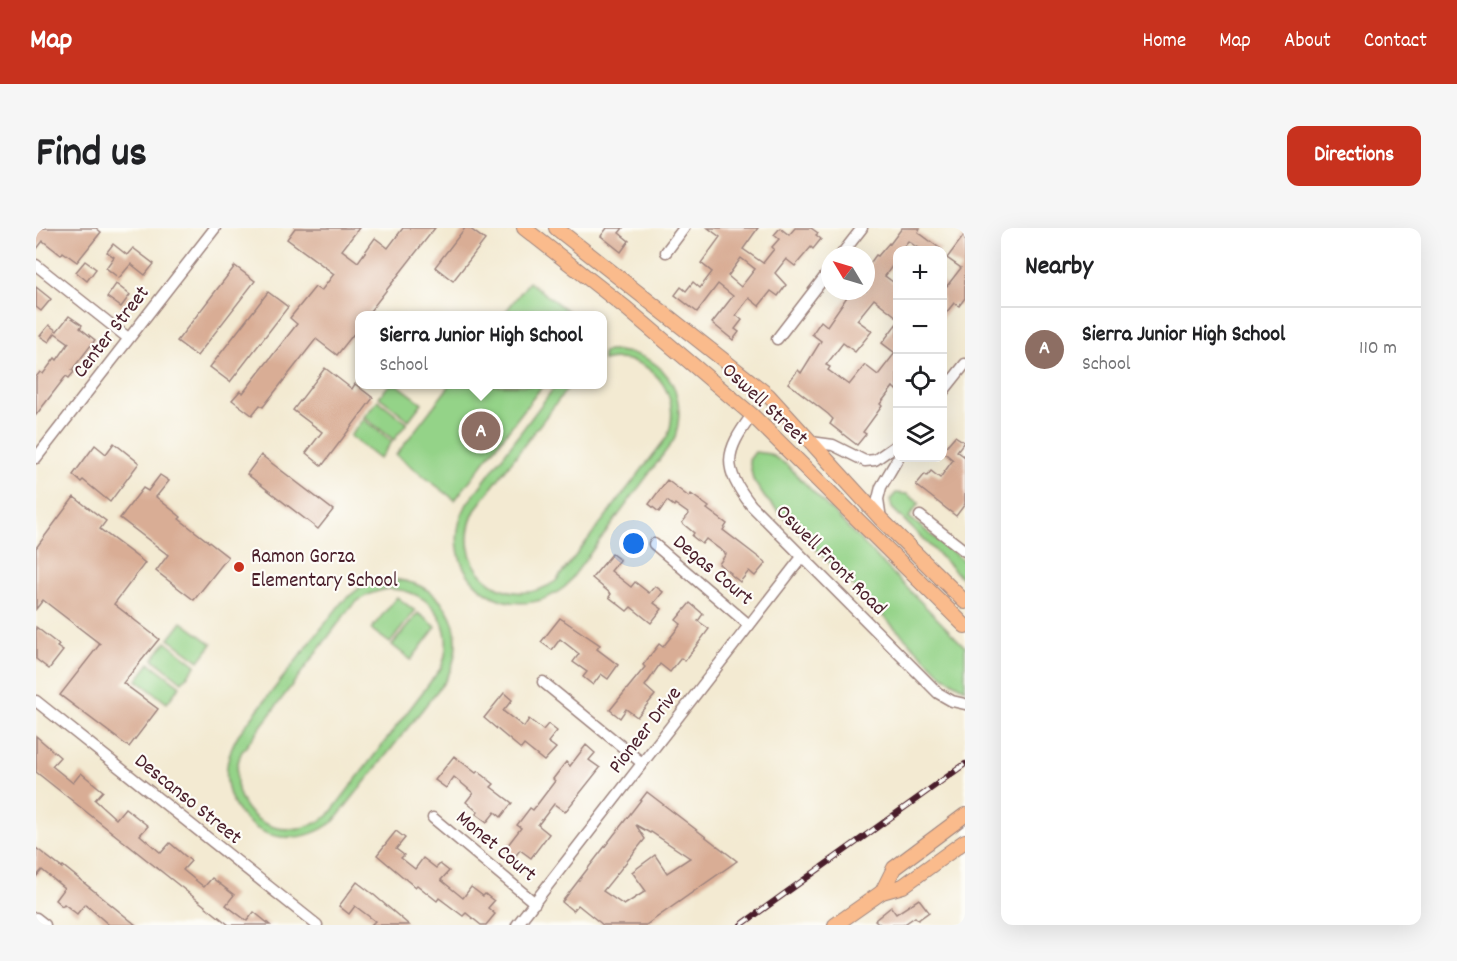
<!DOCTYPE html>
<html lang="en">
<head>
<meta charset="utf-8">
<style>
  :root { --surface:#fff; --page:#f6f6f6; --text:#202124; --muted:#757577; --line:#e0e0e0; --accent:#c8321e }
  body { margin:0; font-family:Dekko,sans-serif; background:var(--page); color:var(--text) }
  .controls { position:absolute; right:18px; top:18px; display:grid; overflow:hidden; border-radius:12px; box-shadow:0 6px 24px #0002 }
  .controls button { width:54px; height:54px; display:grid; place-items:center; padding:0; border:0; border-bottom:2px solid var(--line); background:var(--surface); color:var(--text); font:30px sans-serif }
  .compass { position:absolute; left:785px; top:18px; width:54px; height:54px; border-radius:50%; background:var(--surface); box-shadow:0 6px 24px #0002; rotate:308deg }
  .you { position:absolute; left:598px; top:316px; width:21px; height:21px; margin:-15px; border:4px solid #fff; border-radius:50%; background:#1a73e8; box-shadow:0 0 0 9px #1a73e833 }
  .badge { display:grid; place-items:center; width:39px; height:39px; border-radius:50%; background:var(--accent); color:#fff; font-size:20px; font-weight:700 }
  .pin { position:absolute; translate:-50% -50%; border:3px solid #fff; box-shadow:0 2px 6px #0006 }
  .popup { position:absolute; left:319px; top:83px; width:252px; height:78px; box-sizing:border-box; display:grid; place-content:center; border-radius:12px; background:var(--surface); filter:drop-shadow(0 2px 4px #0005); font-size:20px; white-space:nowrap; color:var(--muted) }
  .popup b { font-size:22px; color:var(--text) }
  .popup::after { content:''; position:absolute; left:50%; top:100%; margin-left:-12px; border:12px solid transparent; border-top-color:var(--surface) }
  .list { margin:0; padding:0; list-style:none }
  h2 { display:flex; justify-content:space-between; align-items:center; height:78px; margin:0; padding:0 24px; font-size:26px }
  h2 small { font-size:20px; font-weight:400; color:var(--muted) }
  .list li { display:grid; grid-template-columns:39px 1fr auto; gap:18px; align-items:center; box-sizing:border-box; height:84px; padding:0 24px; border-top:2px solid var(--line) }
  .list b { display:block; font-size:22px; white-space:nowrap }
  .list p { margin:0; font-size:20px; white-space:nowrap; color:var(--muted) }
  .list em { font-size:20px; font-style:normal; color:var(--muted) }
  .icon { flex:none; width:33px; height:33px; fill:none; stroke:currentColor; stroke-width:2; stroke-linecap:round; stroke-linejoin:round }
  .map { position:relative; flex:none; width:929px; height:697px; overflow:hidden; border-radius:12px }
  header { display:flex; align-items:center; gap:36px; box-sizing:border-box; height:84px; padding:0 30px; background:var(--accent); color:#fff }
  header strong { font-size:28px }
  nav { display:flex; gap:33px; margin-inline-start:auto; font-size:21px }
  .intro { display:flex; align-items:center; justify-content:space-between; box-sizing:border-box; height:144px; padding:0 36px }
  h1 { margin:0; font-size:42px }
  .button { padding:15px 27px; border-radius:12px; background:var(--accent); color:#fff; font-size:21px; font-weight:700 }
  main { display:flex; gap:36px; padding:0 36px }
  aside { flex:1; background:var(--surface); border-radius:12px; box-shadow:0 6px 24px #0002 }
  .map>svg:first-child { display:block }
</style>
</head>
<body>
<header>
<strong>Map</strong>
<nav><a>Home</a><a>Map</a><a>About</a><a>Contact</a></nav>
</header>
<div class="intro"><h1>Find us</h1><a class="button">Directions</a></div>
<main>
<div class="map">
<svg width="929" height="697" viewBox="0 0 929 697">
  <rect width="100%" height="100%" fill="#fdfcf7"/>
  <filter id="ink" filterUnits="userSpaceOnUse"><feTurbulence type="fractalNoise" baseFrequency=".0167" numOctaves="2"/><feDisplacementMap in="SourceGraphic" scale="12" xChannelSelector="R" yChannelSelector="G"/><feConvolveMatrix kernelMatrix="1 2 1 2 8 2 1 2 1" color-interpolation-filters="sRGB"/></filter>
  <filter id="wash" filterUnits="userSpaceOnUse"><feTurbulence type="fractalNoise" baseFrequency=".008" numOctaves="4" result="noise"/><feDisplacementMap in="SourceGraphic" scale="24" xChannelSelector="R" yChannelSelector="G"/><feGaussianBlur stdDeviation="1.35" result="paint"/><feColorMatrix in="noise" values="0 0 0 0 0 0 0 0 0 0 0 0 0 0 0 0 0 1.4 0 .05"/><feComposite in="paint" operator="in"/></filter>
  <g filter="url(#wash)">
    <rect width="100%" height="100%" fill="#f3ead2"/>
    <g fill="#94d388" stroke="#6f795a" stroke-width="1.5" fill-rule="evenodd">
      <polygon points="493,54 537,87 467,87"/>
      <path d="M574,123C626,122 655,163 638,212L530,358C471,406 394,343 431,276L520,157H534L441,279C409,334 468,389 520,353L631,209C649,166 612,121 567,133V124Z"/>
      <polygon points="353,157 362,157 386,175 373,192 343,169"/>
      <polygon points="414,157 507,157 419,272 360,227"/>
      <polygon points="342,172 371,195 358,212 328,189"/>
      <polygon points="327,191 356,214 343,231 314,208"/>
      <polygon points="719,224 734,226 751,237 929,419 929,461 907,448 729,270 717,252 713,232"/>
      <polygon points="860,265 871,266 883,275 873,289 929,334 929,353 856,280 854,272"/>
      <path d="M346,351C405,348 439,402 409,453L298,593C235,641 162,575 202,507L306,374L326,358ZM352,361C396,361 422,399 405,440L292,588C242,623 184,583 205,525L313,381C324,369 336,364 352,361Z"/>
      <polygon points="361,369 379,383 354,415 335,401"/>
      <polygon points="382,385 400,399 375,432 356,417"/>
      <polygon points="146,394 176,416 163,433 133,411"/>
      <polygon points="130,414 160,437 146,454 117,431"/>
      <polygon points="114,435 144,458 131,475 101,452"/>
    </g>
    <g id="blocks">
      <g fill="#d9ad95" fill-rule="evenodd">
        <polygon points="0,0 60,0 65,4 41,34 27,24 25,27 7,13 0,22"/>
        <polygon points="259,0 323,0 306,22 322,34 339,10 352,20 367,0 399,0 331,87 324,87 324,98 301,127 280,111 227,179 224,177 216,187 196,172 204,163 207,165 261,96 254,90 279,59 285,63 298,46 251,11"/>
        <polygon points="429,0 433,0 449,12 417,53 399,39"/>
        <polygon points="571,0 587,0 583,5 593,13 585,24 565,8"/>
        <path d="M672,0H722L707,21L727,35L738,21L736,19L743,11L738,7L744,0L753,7L759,0H775L782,5L780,7L785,11L777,21L775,19L759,38L750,31L739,45L750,57L742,68L735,63L723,78L713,70L700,87L706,92L699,101L703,104L697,112L676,95L697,68L682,56L661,84L639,67L645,59L650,63L657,54L664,60L676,44L665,35L684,9ZM705,30L719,41L705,59L692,48Z"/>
        <polygon points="866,0 884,0 882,4 906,22 885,22 872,13 865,22 861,22 861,31 849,48 861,57 861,89 838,71 821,92 836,103 819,124 807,115 790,137 794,139 792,142 813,157 829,137 842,147 859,125 846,115 861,95 861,163 857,159 844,176 846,178 827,204 830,206 821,217 794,196 797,191 792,186 752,155 762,142 765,145 785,113 776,106 785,93 791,98 815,63 830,63 830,41 840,27 842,28 853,15 854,16"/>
        <polygon points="929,6 929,70 923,78 918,75 906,90 906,54 911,58 925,40 911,30"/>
        <polygon points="77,16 91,27 97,20 118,36 109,47 95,36 83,50 70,40 78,29 71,24"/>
        <polygon points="49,33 60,41 51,53 40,44"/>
        <polygon points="199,38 219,53 161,128 141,113"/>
        <polygon points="80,56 94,67 85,79 71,69"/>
        <polygon points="0,59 15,71 5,83 0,79"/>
        <polygon points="232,64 252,79 194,154 174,139"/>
        <polygon points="33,88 46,97 44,100 59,112 36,142 38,144 33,150 30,148 0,187 0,149 4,144 7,146 19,130 21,132 33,115 19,105 13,114 4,108 13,97 21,103"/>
        <polygon points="289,140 316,161 319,156 337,170 286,238 270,225 286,204 257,182"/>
        <polygon points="919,208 928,214 921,223 929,229 929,276 920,288 880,257 889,246 891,248 895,243 904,250 917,232 906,223"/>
        <polygon points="78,215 103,235 74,274 47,252 45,254 37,247 59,217 70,226"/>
        <polygon points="225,227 297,282 282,301 211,246"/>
        <polygon points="124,247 133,253 120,269 145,289 143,291 192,329 158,372 120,343 132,327 84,290 107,260 112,263"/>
        <polygon points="631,252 653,269 655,266 673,279 671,281 691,296 687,302 730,335 719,348 713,343 704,354 694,346 695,345 683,336 690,326 670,311 666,316 656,308 658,305 646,295 653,286 639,276 638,278 631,273 623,284 613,276"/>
        <polygon points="38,269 70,293 64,301 109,335 78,376 123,411 87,455 122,481 93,519 24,467 64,416 7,372 0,381 0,320"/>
        <polygon points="576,326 584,332 575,343 595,359 599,354 613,365 619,358 627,364 618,375 626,381 615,395 595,379 591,383 573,369 575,366 556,350"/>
        <polygon points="654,375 667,386 662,393 673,401 649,433 645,430 634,444 624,436 609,458 619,467 601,489 590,481 584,490 574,482 609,439 607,437 623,416 627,419 645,396 640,392"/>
        <polygon points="524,390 564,417 561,421 582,437 572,451 565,446 557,457 547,449 551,444 537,434 543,426 524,411 516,422 505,414"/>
        <polygon points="0,399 23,417 21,419 27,423 13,441 0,431"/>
        <polygon points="468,465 476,472 467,483 488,499 493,491 507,502 512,496 521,503 512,514 520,520 508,533 488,517 485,521 448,490"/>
        <polygon points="0,508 24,529 16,538 37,555 45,545 67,563 59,572 80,591 89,580 112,598 104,607 125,625 134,615 155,633 147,642 168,659 176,650 198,667 190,677 211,693 218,684 234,697 193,697 0,544"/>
        <polygon points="550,517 559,525 553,532 564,540 529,584 518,576 502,597 513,606 495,630 484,622 478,630 468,622 485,600 481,597 494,580 497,582 519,553 517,551 530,534 534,538"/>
        <polygon points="418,528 440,545 442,543 458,556 455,559 476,575 465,589 459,584 451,594 440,586 442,584 430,574 437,565 429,558 418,549 410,560 399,552"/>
        <path d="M611,564L701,633L610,697H567L542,677L537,683L526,674ZM600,597L614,605L615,604L654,630L631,645L619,627L596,644L610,663L588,677L567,663L609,611Z"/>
        <polygon points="360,603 369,610 360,621 368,627 365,630 379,641 387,630 400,640 404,636 413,643 405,652 427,670 435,659 447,668 449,666 458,673 452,680 459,686 450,697 445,697 430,685 427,688 403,670 401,673 381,657 379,659 341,627"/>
        <polygon points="0,620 26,640 27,638 100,697 73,697 49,676 41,686 28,676 26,678 19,672 28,660 6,642 0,649"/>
        <polygon points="321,654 338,667 373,697 335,697 339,693 319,678 313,686 303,678"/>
        <polygon points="883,671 893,684 882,692 879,689 867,697 845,697 839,692 855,679 860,686"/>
      </g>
    </g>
  </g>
  <g filter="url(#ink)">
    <use href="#blocks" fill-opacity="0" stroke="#9e847e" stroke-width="1.5"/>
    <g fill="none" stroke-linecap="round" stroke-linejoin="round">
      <defs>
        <g id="minor">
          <polyline points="630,24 648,0"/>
          <polyline points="805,27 826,0"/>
          <polyline points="0,37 92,110"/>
          <polyline points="741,111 794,42"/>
          <polyline points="906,165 929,136"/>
          <path d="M716,187C688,225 686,239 715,277L902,465L916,473L929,476"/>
          <polyline points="775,214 797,217 829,233 839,232 862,216"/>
          <polyline points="0,230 179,0"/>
          <polyline points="884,288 929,323"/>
          <polyline points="845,291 842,271 845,259 862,230"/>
          <polyline points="618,316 713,397"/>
          <polyline points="507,454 606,535"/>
          <polyline points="0,473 281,697"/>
          <polyline points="397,590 499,675"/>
          <polyline points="0,690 9,697"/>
          <polyline points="481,697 766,329"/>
        </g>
        <g id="major">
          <polyline points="488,0 590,80 716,187 929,398"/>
          <polyline points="520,0 732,167 845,291 929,374"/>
          <polyline points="846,664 858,640 929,587"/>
          <polyline points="799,697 846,664 867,658 929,613"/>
        </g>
      </defs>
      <use href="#minor" stroke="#9e847e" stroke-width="13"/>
      <use href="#major" stroke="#9e847e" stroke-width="16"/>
      <use href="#minor" stroke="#fff" stroke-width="10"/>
      <use href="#major" stroke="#fabb8c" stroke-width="14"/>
      <defs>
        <polyline id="rail" points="705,697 929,536"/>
      </defs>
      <use href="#rail" stroke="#4a1f2b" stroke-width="6"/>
      <use href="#rail" stroke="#fdfcf7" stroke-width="4" stroke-dasharray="11" stroke-linecap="butt"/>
    </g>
  </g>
  <circle fill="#c8321e" stroke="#fdfcf7" stroke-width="2" cx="203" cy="339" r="6"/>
  <g text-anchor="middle" stroke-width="4.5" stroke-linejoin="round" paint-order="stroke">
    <g font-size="21" fill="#4a1f2b" stroke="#fdfcf7">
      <text transform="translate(74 103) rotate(-52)" y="7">Center Street</text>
      <text transform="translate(730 175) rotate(43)" y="7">Oswell Street</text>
      <text transform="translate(796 331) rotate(45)" y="7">Oswell Front Road</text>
      <text transform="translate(678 341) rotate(40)" y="7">Degas Court</text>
      <text transform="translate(608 501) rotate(-52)" y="7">Pioneer Drive</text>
      <text transform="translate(153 570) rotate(39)" y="7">Descanso Street</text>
      <text transform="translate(461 617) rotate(40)" y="7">Monet Court</text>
    </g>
    <g font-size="21" fill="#4a1f2b" stroke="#fdfcf7" text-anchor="start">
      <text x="215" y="334">Ramon Gorza<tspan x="215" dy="24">Elementary School</tspan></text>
    </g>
  </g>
</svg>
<div class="controls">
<button>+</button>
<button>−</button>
<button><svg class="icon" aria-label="locate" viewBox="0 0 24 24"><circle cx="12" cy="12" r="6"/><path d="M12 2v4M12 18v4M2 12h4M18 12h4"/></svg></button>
<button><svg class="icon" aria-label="layers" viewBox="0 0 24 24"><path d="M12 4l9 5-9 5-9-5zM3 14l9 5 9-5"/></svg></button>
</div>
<svg class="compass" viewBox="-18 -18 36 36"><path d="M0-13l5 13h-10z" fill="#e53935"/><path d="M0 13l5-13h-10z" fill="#757577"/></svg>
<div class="you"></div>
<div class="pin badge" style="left:445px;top:203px;background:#8d6e63">A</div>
<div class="popup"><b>Sierra Junior High School</b>School</div>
</div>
<aside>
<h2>Nearby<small></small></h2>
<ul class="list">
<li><span class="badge" style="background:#8d6e63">A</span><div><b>Sierra Junior High School</b><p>School</p></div><em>110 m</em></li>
</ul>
</aside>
</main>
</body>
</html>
